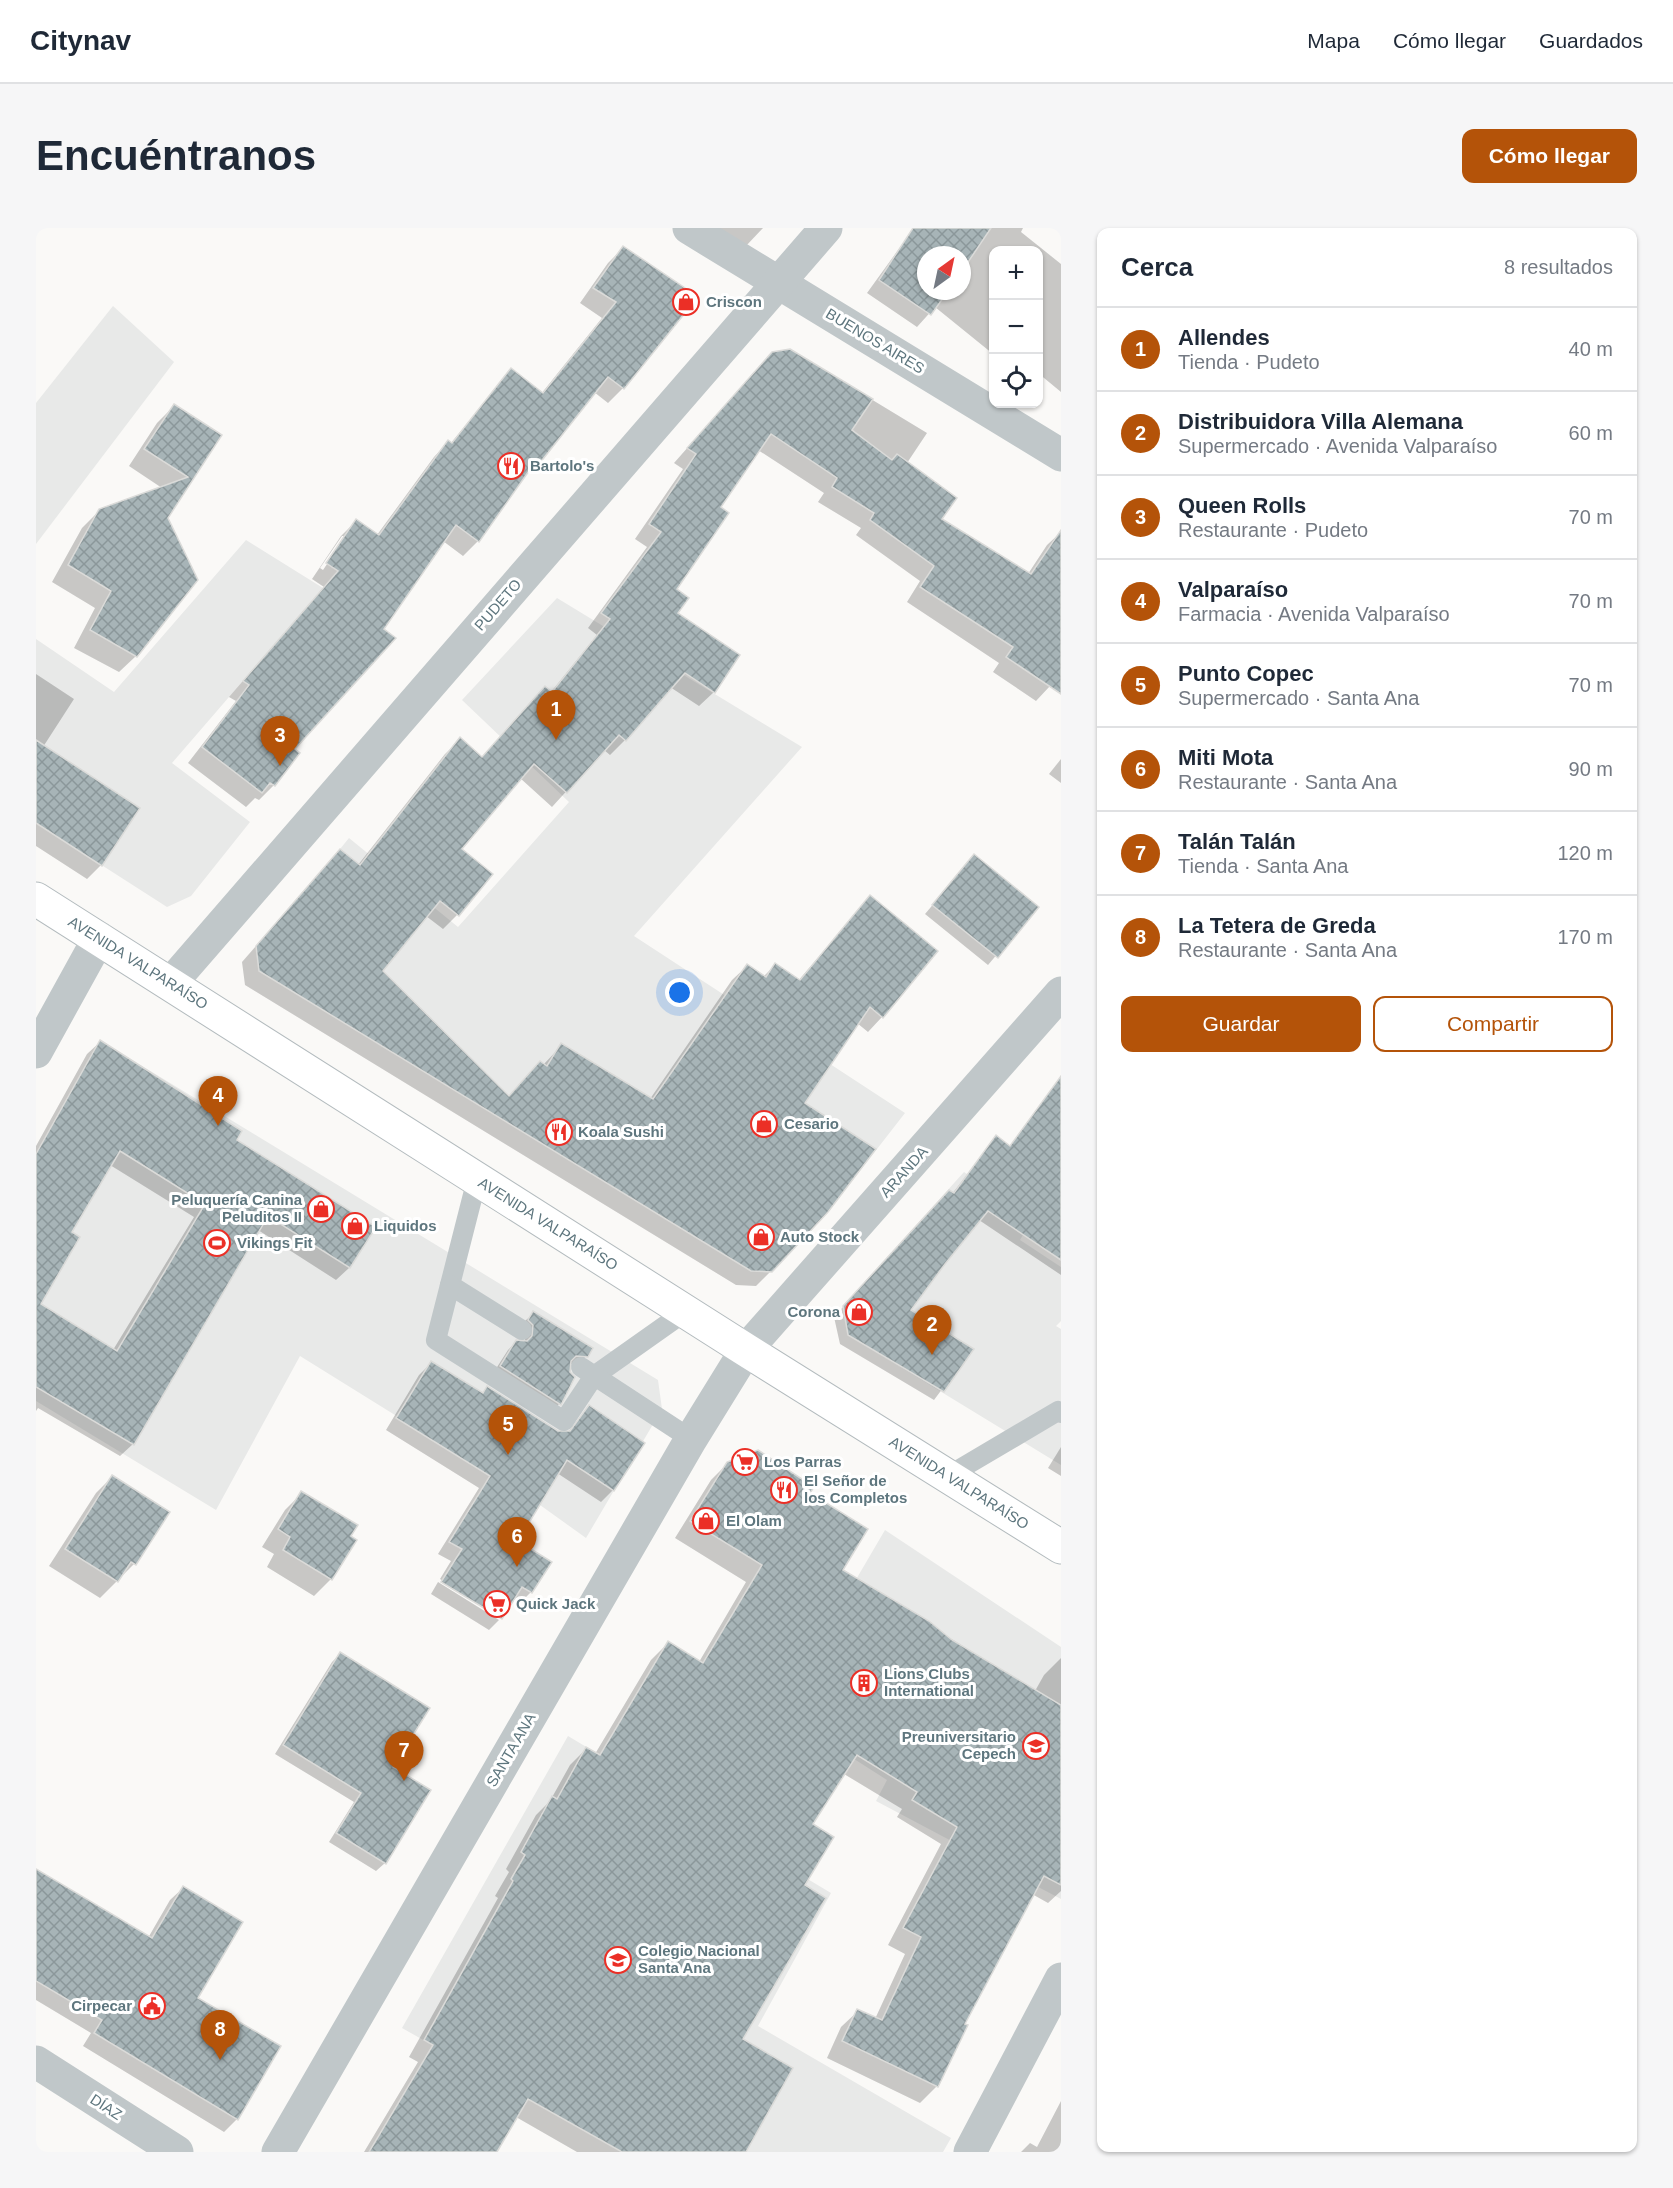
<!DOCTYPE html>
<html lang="es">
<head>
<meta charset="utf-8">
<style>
  :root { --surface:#fff; --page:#f6f6f7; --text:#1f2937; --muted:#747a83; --line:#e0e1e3; --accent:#b45309 }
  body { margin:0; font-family:Helvetica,sans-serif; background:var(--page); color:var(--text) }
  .controls { position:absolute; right:18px; top:18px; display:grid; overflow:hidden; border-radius:12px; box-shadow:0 2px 4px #0004 }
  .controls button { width:54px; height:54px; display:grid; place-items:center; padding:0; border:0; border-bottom:2px solid var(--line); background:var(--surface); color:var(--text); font:30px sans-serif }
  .compass { position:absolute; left:881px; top:18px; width:54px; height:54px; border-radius:50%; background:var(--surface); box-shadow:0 2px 4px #0004; rotate:33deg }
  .you { position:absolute; left:644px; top:765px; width:21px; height:21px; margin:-15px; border:4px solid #fff; border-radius:50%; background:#1a73e8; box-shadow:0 0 0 9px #1a73e833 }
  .badge { display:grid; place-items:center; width:39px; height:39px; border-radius:50%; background:var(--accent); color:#fff; font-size:20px; font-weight:700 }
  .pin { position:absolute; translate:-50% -50px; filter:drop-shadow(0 2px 3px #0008) }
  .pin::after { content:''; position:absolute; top:32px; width:21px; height:18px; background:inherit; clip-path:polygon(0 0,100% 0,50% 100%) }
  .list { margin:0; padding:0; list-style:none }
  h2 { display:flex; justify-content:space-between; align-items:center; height:78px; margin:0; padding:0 24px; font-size:26px }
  h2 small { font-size:20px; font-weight:400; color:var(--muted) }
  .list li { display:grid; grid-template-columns:39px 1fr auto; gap:18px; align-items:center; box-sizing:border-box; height:84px; padding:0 24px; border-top:2px solid var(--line) }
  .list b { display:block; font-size:22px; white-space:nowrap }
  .list p { margin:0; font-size:20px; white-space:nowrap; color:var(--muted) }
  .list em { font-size:20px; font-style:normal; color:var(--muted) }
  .actions { display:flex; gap:12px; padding:18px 24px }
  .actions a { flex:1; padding:14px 0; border:2px solid var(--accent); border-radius:12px; text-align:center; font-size:21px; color:var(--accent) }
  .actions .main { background:var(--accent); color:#fff }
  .icon { flex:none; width:33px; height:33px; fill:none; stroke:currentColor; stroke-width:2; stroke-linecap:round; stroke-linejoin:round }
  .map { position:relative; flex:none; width:1025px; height:1924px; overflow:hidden; border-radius:12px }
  header { display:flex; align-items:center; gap:36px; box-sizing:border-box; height:84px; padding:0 30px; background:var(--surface); border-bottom:2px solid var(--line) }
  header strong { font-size:28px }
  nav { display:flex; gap:33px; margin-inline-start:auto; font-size:21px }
  .intro { display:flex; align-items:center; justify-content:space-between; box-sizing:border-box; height:144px; padding:0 36px }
  h1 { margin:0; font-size:42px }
  .button { padding:15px 27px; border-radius:12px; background:var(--accent); color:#fff; font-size:21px; font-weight:700 }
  main { display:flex; gap:36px; padding:0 36px }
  aside { flex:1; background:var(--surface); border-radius:12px; box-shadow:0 2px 4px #0004 }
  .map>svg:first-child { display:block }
</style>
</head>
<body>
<header>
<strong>Citynav</strong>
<nav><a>Mapa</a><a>Cómo llegar</a><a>Guardados</a></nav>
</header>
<div class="intro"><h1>Encuéntranos</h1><a class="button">Cómo llegar</a></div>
<main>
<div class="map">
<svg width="1025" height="1924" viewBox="0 0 1025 1924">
  <defs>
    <pattern id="building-cross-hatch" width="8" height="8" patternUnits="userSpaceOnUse" patternTransform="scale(1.5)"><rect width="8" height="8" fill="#a7b4b7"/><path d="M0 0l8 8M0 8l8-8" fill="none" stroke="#8b979a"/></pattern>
  </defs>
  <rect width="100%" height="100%" fill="#faf9f7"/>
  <g fill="#e8e9e8">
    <polygon points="77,78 138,134 0,316 0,175"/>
    <polygon points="210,312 287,360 136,535 214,594 155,668 131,679 0,595 0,411 78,464"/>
    <polygon points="521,370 766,519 598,708 869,885 792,984 736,1044 715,1043 459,885 260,675 313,610 422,699 533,574 426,472"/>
    <polygon points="70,816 622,1152 626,1181 550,1310 504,1277 264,1128 180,1282 0,1173 0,926 60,819"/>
    <polygon points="928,944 996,991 984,1012 1025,1039 1025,1093 1020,1098 1025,1101 1025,1237 812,1107 807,1078"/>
    <polygon points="849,1302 1025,1419 1025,1671 840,1573 851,1552 743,1483"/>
    <polygon points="532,1508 795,1665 722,1798 915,1910 907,1924 586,1924 366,1800"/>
  </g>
  <g fill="#0003" fill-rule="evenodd">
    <polygon points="680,0 727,0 709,19"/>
    <path d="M878,0H987L985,4L1025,36V164L1002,145V22H957V126L899,79L881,99L831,65ZM890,27H926V63H890Z"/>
    <path d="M587,20V160L572,175L558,164L487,250L442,313L427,328L407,313L257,521L262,526L238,557L223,572L219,570L210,579L152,535L200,473L193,469L288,359L276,351L305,308L320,293L341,307L398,229L412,214L415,215L475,142L505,166L566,90L544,75L572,35ZM306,308H310L287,342L284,340Z"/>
    <polygon points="754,122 891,205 871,235 904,291 992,346 1011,317 1025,304 1014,458 1000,473 957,444 963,435 871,374 884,353 820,307 825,300 782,274 788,265 722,222 683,279 639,362 640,385 678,464 663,478 634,459 589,512 574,527 568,522 516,579 484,550 424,621 421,687 407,701 390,688 345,743 472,870 504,835 507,837 526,817 614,871 696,752 711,738 727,749 739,737 762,753 834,669 846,789 832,804 821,795 767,875 735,1043 720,1058 700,1057 209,757 206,734 290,638 322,637 409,526 424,512 446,530 515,464 561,407 552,400 611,319 599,311 647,241 638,235 722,140"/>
    <polygon points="138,178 184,207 130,290 100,428 83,444 38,420 59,380 16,354 46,300 63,283 126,260 93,238 121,195"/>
    <polygon points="0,446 38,471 7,519 65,637 51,651 0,618"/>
    <polygon points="1025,531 1025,555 1013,546"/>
    <polygon points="938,628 1001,679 952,737 889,686"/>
    <path d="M64,814L199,913L338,1000L313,1040L300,1052L222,1002L97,1216L84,1228L2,1180L0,1183V918L51,826ZM74,937L158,989L77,1122L3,1076L34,1005Z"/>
    <polygon points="1024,852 1025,1047 943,992 873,1083 936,1121 898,1172 804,1116 798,1089 904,973 916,966 960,909 973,919"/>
    <polygon points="498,1085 550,1128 542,1137 533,1136 523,1176 515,1184 456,1147 472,1122 480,1114 489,1114 489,1093"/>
    <polygon points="395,1135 446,1166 451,1160 522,1205 531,1205 553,1179 607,1215 577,1262 565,1274 521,1245 480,1314 495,1364 484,1375 477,1371 464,1391 464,1389 404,1351 415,1333 402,1326 443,1260 350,1202 383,1147"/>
    <polygon points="1025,1219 1025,1248 1012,1240"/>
    <polygon points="692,1235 772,1265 805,1342 999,1463 1008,1447 1025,1430 1025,1663 1012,1675 996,1666 927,1796 901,1858 884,1875 791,1830 805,1799 822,1783 839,1791 869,1726 852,1717 905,1616 861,1589 866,1581 808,1546 775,1597 767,1657 705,1812 708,1924 541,1924 480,1889 459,1924 328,1924 382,1834 373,1829 462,1670 459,1668 473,1644 470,1641 500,1587 514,1573 534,1537 550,1521 559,1526 615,1432 632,1415 663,1434 710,1354 639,1310 675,1252"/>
    <polygon points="76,1249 131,1284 98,1336 64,1370 13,1338 60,1265"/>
    <polygon points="266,1265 295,1351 278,1368 231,1339 238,1326 226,1319 249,1282"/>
    <polygon points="402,1354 463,1392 453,1402 395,1366"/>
    <polygon points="304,1426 355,1539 349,1635 340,1643 293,1614 318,1574 239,1526 296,1434"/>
    <polygon points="0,1643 112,1710 134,1672 147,1660 160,1771 201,1891 188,1904 47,1818 55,1805 0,1772"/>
    <polygon points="1025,1873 1025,1924 985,1924 994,1915 1001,1919"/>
  </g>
  <g fill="url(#building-cross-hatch)" stroke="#dbdbd9" stroke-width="1.5" fill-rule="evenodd">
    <polygon points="877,0 955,0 926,43 926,27 890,27 890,63 912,63 895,87 843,52"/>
    <polygon points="587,18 649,60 653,80 588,161 572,149 503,236 500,233 443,314 420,297 348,401 360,410 259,521 264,525 239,558 234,555 226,565 166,519 213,457 207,453 302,343 290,335 320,291 343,307 412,212 416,215 475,140 507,165 580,74 557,60"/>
    <polygon points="754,121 837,171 816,202 856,232 861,226 921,270 906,291 995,346 1025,302 1025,466 970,429 977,419 884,359 898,338 834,292 838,285 796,259 801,250 735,206 685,279 693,285 641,361 653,370 642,385 704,427 679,465 649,445 590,513 583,507 531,565 498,536 426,621 457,646 423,688 404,673 347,743 473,868 504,833 511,838 525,815 617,871 711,736 730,749 739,735 764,752 834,667 902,723 847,790 834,779 769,875 840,921 792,984 736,1044 715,1043 223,743 220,718 304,621 324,637 424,509 446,529 509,458 516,464 574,391 565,385 625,304 613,296 660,226 651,220 736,124"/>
    <polygon points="138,176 186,207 132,290 162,352 101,429 54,402 75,363 32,337 63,281 152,249 108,221"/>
    <polygon points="0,512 104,580 66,638 0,595"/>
    <polygon points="938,626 1003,679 962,730 896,677"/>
    <path d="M64,812L206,903L201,912L340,999L314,1040L232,988L98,1217L0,1159V926ZM84,923L169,976L81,1123L5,1076L44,1009L36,1004Z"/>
    <polygon points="1025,848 1025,1032 952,983 909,1036 875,1082 938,1121 908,1164 812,1107 807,1078 913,962 918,965 960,907 974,918"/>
    <polygon points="497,1083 557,1120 552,1129 540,1128 535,1133 534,1144 539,1149 525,1177 464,1138 480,1112 491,1113 496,1108 497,1097 492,1092"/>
    <polygon points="395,1133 447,1165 451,1158 522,1203 534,1203 553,1177 609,1215 578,1263 531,1232 482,1313 516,1334 496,1365 486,1359 466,1391 405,1354 426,1321 413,1314 454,1248 360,1190"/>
    <polygon points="722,1222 778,1259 774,1265 832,1301 807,1342 893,1393 916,1412 1025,1477 1025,1657 1008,1648 929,1796 932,1797 902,1859 806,1813 821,1781 846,1792 885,1709 867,1700 921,1599 876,1572 881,1564 821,1527 777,1596 798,1609 769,1657 790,1670 707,1811 757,1840 710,1924 586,1924 492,1871 461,1924 333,1924 397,1817 388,1812 477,1653 475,1651 489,1627 485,1624 516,1568 521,1571 550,1519 564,1527 632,1413 667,1435 726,1337 654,1293 691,1234"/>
    <polygon points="76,1247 134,1284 100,1337 95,1334 82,1354 29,1321"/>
    <polygon points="265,1263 322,1297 315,1308 321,1312 296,1352 247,1322 254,1309 242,1301"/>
    <polygon points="304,1424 394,1480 357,1539 395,1562 350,1636 300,1605 325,1565 247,1517"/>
    <polygon points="0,1641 116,1710 147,1658 207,1694 162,1770 245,1818 202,1892 58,1805 66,1792 0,1753"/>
  </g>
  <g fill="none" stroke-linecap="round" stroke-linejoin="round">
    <defs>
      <polyline id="primary" points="0,671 710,1122 1025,1319"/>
    </defs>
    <use href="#primary" stroke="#b3bbbe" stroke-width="35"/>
    <g stroke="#c0c7c9" stroke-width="20">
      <polyline points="441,951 414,1057 486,1102"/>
      <polyline points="414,1057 400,1112 528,1193 558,1148 650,1083"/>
      <polyline points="545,1139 655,1211"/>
      <polyline points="912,1248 1022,1183 1025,1185"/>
    </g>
    <g stroke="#c0c7c9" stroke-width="33">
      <polyline points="653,0 1025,227"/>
      <polyline points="135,755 790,0"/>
      <polyline points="0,824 63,710"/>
      <polyline points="934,1924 1025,1751"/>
    </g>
    <g stroke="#c0c7c9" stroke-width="33">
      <polyline points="0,1834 141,1924"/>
      <polyline points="242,1924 655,1211 710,1122 1025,765"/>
    </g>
    <use href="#primary" stroke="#fff" stroke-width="33"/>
  </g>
  <defs>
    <symbol id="shop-ring" viewBox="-11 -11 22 22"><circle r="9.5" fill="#fff" stroke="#eb2f26" stroke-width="1.5"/><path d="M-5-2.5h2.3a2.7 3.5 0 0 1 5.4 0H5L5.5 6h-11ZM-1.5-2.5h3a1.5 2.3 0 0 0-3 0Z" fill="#eb2f26"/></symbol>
    <symbol id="restaurant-ring" viewBox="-11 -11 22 22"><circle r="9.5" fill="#fff" stroke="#eb2f26" stroke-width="1.5"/><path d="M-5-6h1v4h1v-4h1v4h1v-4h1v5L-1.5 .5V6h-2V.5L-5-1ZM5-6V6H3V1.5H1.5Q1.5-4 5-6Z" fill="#eb2f26"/></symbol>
    <symbol id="stadium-ring" viewBox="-11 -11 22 22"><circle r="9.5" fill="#fff" stroke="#eb2f26" stroke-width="1.5"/><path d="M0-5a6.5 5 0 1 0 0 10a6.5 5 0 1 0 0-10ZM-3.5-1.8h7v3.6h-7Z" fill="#eb2f26"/></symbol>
    <symbol id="supermarket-ring" viewBox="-11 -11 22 22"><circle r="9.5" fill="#fff" stroke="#eb2f26" stroke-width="1.5"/><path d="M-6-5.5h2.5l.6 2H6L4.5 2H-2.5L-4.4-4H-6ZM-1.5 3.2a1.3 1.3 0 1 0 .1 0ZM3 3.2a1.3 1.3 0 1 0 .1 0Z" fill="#eb2f26"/></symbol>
    <symbol id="building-ring" viewBox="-11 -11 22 22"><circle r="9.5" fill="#fff" stroke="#eb2f26" stroke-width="1.5"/><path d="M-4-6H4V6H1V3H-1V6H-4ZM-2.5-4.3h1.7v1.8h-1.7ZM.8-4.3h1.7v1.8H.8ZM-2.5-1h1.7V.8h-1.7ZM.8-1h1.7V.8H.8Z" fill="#eb2f26"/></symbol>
    <symbol id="school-ring" viewBox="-11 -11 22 22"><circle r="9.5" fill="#fff" stroke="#eb2f26" stroke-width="1.5"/><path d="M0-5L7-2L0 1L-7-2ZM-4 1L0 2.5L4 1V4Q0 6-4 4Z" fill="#eb2f26"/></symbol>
    <symbol id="civic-ring" viewBox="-11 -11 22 22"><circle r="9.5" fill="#fff" stroke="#eb2f26" stroke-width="1.5"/><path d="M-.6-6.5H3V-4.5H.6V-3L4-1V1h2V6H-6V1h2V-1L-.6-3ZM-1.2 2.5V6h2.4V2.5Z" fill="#eb2f26"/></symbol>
  </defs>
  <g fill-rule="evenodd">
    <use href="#shop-ring" x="635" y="59" width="30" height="30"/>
    <use href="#restaurant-ring" x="460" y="223" width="30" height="30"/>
    <use href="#shop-ring" x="713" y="881" width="30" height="30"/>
    <use href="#restaurant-ring" x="508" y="889" width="30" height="30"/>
    <use href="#shop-ring" x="270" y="966" width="30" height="30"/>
    <use href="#shop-ring" x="304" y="983" width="30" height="30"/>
    <use href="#shop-ring" x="710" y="994" width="30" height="30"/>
    <use href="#stadium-ring" x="166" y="1000" width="30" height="30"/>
    <use href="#shop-ring" x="808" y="1069" width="30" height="30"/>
    <use href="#supermarket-ring" x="694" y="1219" width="30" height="30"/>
    <use href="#restaurant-ring" x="733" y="1247" width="30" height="30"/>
    <use href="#shop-ring" x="655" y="1278" width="30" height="30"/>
    <use href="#supermarket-ring" x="446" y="1361" width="30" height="30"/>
    <use href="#building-ring" x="813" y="1440" width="30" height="30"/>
    <use href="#school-ring" x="985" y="1503" width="30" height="30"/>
    <use href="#school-ring" x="567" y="1717" width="30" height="30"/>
    <use href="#civic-ring" x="101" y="1763" width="30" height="30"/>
  </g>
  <g text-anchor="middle" stroke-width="6" stroke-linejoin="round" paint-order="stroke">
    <g font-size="15" font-weight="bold" fill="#5e767e" stroke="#fff" text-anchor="start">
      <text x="670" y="79">Criscon</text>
      <text x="494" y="243">Bartolo's</text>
      <text x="748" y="901">Cesario</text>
      <text x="542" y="909">Koala Sushi</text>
      <text x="266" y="977" text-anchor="end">Peluquería Canina<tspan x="266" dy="17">Peluditos II</tspan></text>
      <text x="338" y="1003">Liquidos</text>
      <text x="744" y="1014">Auto Stock</text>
      <text x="201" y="1020">Vikings Fit</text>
      <text x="804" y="1089" text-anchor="end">Corona</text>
      <text x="728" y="1239">Los Parras</text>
      <text x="768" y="1258">El Señor de<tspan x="768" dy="17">los Completos</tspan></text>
      <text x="690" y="1298">El Olam</text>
      <text x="480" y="1381">Quick Jack</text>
      <text x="848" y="1451">Lions Clubs<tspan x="848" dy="17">International</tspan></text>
      <text x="980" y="1514" text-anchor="end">Preuniversitario<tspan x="980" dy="17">Cepech</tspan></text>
      <text x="602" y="1728">Colegio Nacional<tspan x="602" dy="17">Santa Ana</tspan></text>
      <text x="96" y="1783" text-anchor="end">Cirpecar</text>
    </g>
    <g font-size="15" fill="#5e767e" stroke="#fff">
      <text transform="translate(839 113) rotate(31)" y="5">BUENOS AIRES</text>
      <text transform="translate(462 377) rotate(-49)" y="5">PUDETO</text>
      <text transform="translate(102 735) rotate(32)" y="5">AVENIDA VALPARAÍSO</text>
      <text transform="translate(868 944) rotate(-48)" y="5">ARANDA</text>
      <text transform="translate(512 996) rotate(32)" y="5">AVENIDA VALPARAÍSO</text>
      <text transform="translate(923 1255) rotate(32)" y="5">AVENIDA VALPARAÍSO</text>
      <text transform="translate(475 1522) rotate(-60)" y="5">SANTA ANA</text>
      <text transform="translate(70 1879) rotate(33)" y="5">DÍAZ</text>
    </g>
  </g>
</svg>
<div class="controls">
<button>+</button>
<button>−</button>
<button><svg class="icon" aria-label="locate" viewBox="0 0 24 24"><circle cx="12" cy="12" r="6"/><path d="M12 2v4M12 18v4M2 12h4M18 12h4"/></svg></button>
</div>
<svg class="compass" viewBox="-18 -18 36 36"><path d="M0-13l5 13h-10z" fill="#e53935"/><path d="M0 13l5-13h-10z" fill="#747a83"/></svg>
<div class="you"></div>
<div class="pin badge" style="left:520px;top:512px">1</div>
<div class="pin badge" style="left:896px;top:1127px">2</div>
<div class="pin badge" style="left:244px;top:538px">3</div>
<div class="pin badge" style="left:182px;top:898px">4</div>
<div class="pin badge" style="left:472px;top:1227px">5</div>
<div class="pin badge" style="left:481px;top:1339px">6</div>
<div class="pin badge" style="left:368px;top:1553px">7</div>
<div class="pin badge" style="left:184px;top:1832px">8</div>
</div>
<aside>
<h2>Cerca<small>8 resultados</small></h2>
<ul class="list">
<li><span class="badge">1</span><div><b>Allendes</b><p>Tienda · Pudeto</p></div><em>40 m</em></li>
<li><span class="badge">2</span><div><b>Distribuidora Villa Alemana</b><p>Supermercado · Avenida Valparaíso</p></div><em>60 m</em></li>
<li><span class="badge">3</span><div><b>Queen Rolls</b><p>Restaurante · Pudeto</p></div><em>70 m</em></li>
<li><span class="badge">4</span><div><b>Valparaíso</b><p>Farmacia · Avenida Valparaíso</p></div><em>70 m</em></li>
<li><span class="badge">5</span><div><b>Punto Copec</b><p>Supermercado · Santa Ana</p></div><em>70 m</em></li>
<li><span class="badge">6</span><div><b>Miti Mota</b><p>Restaurante · Santa Ana</p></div><em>90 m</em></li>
<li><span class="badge">7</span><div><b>Talán Talán</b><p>Tienda · Santa Ana</p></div><em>120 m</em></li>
<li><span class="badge">8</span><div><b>La Tetera de Greda</b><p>Restaurante · Santa Ana</p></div><em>170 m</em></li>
</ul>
<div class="actions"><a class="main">Guardar</a><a>Compartir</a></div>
</aside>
</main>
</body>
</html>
